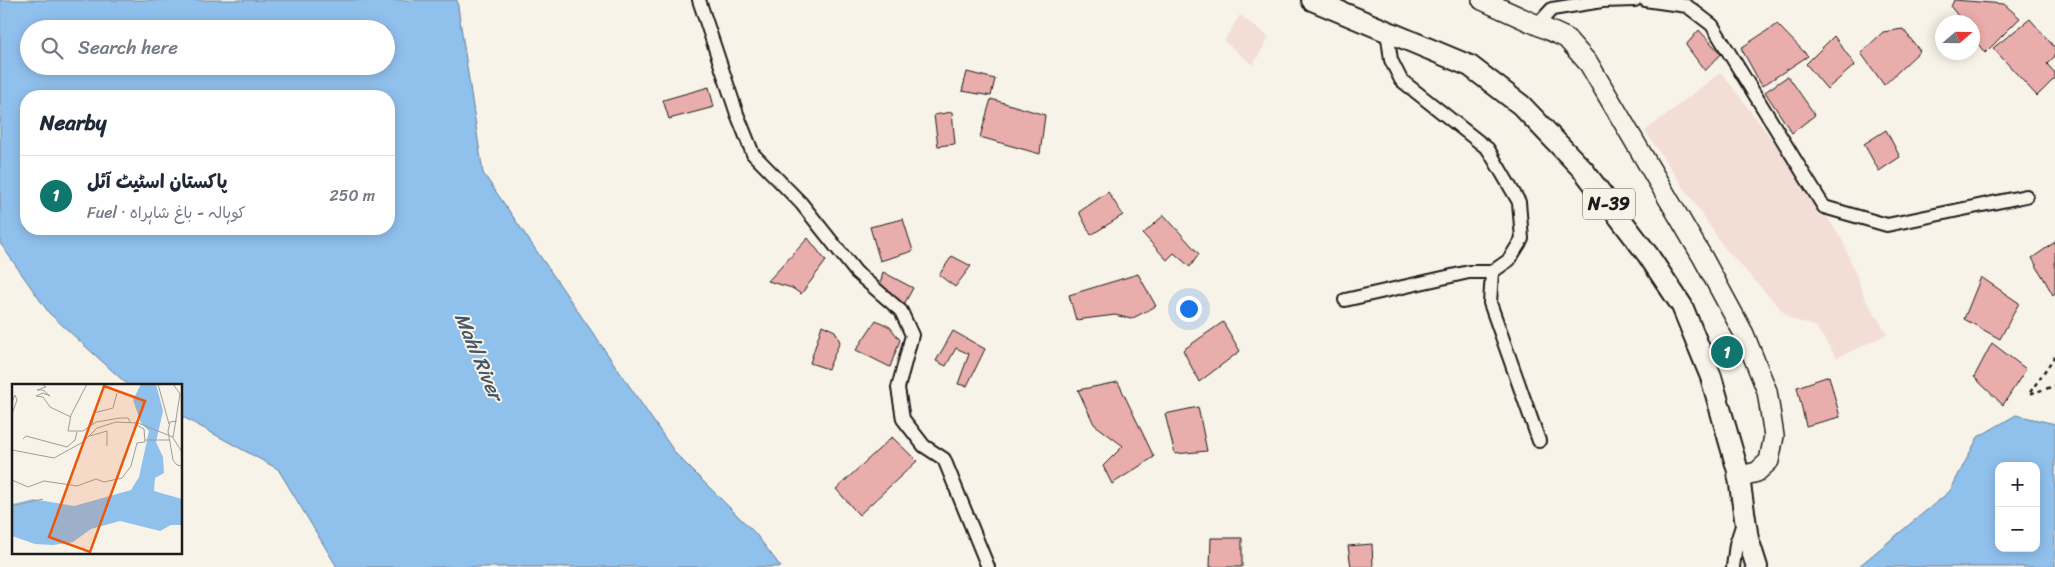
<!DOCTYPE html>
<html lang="en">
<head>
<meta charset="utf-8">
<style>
  :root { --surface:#fff; --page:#f2f2f3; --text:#1f2937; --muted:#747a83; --line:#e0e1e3; --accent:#0f766e }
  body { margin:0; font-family:Sriracha,"Playpen Sans Arabic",sans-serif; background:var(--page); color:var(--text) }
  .controls { position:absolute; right:15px; bottom:15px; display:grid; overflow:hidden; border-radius:10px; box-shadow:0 2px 12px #0003 }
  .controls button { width:45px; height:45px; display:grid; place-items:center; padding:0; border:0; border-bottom:1px solid var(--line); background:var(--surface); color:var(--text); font:25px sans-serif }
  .compass { position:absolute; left:1935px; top:15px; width:45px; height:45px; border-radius:50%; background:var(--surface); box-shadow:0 2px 12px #0003; rotate:70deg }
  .you { position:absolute; left:1188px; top:308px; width:18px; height:18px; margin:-12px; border:4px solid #fff; border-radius:50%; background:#1a73e8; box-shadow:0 0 0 8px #1a73e833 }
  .badge { display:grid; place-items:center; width:32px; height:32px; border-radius:50%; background:var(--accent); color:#fff; font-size:16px; font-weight:700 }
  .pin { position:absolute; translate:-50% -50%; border:2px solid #fff; box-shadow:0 1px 5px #0006 }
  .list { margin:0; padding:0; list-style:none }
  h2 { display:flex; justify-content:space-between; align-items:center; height:65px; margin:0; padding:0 20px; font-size:21px }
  h2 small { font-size:16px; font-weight:400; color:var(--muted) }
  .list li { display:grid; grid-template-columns:32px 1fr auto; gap:15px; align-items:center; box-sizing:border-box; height:80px; padding:0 20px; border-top:1px solid var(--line) }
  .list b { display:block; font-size:19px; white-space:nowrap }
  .list p { margin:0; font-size:16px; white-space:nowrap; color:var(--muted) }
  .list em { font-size:16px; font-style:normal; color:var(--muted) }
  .icon { flex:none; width:28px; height:28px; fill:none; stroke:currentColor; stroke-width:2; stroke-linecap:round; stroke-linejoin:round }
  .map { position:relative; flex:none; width:2055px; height:567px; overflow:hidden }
  .search { position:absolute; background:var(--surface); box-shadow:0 2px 12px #0003; left:20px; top:20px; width:375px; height:55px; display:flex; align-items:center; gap:12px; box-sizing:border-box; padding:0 18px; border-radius:28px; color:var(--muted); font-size:19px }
  .panel { position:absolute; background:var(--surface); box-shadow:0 2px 12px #0003; left:20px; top:90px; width:375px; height:145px; border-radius:20px }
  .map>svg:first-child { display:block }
</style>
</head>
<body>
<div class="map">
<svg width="2055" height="567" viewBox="0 0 2055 567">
  <rect width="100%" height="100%" fill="#f7f3e8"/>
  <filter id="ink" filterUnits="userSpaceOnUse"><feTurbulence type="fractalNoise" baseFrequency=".02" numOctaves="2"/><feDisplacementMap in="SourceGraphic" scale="10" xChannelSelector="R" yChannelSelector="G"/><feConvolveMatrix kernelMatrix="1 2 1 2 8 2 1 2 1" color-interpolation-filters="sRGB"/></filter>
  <g filter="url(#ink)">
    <g fill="#f3ded6">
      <polygon points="1240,15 1269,37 1253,65 1224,41"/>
      <polygon points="1721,72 1786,158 1842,239 1865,298 1887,334 1837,358 1816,327 1789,318 1724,247 1645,131"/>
    </g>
    <g fill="#90c0ec" stroke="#627e99" fill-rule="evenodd">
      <path d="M0,0H457L483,173L676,454L755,533L781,567H337L278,469L181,416V386H129L49,313L0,243ZM29,29H386V66H29ZM26,96H389V229H26Z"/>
      <path d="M2016,415L2055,424V567H1858L1950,491L1978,437ZM1999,466H2036V548H1999Z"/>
    </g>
    <g fill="#e9adab" stroke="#1c1c1c">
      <polygon points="1954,0 2004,4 2020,18 1985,53 1972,36 1972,22 1963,22 1951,7"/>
      <polygon points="2030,19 2055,48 2055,56 2047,64 2055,73 2055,78 2037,96 1993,48"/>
      <polygon points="1777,24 1808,56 1762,86 1741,48"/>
      <polygon points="1903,29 1920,51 1884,85 1861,53 1883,32"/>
      <polygon points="1699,30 1721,54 1705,71 1686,45"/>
      <polygon points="1834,36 1855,65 1827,89 1806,64"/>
      <polygon points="967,72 995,79 991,96 962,91"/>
      <polygon points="1788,76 1815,115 1792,133 1765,92"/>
      <polygon points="709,87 714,107 669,119 663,100"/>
      <polygon points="991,99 1045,115 1040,154 980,137"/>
      <polygon points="952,112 955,144 938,146 934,115"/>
      <polygon points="1886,130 1900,157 1879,171 1864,144"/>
      <polygon points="1108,192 1123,215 1091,235 1079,212"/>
      <polygon points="1164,215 1199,254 1190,267 1174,253 1167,260 1143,234"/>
      <polygon points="903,219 913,251 880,261 870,227"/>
      <polygon points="808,238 826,261 801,294 792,288 768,281"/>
      <polygon points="2055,242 2055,293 2053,295 2032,258"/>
      <polygon points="952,256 971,266 955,287 939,275"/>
      <polygon points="883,272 913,288 903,306 879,289"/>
      <polygon points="1138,274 1156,306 1131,319 1115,315 1076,320 1069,295"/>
      <polygon points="1981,277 2019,303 2000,339 1964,319"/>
      <polygon points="876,320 890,327 900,340 890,367 856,350"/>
      <polygon points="1223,322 1240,351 1199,382 1183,350"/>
      <polygon points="822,325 835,331 840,342 828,369 810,363"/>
      <polygon points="953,331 985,349 967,386 958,384 969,354 956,348 946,366 936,361"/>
      <polygon points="1992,343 2026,369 2003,405 1974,377"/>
      <polygon points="1829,376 1840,417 1806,426 1797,387"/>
      <polygon points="1118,382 1154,457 1112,484 1103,466 1123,446 1094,424 1078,390"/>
      <polygon points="1198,407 1207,451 1175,454 1165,414"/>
      <polygon points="892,437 917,461 859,515 836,489"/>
      <polygon points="1211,538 1242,538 1242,567 1210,567"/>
      <polygon points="1372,544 1373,567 1351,567 1348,546"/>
    </g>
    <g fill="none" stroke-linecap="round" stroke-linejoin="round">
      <defs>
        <g id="street">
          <polyline points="699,0 737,114 753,154 801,203 856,272 901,311 912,335 898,388 903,419 924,446 944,459 988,567"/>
          <polyline points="1645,0 1687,6 1712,25 1824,207 1887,225 2026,196"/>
          <polyline points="1537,25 1552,9 1602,1 1635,0"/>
          <polyline points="1492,272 1490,303 1539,441"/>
          <polyline points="1345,300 1469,272 1492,272 1509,260 1522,239 1519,202 1488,149 1401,80 1391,60 1387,31"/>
          <polyline points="1733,567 1736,544 1743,523"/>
        </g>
        <polyline id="secondary" points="1482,0 1566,38 1589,64 1703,258 1744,334 1767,391 1774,436 1769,461 1757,472 1738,477"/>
        <polyline id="primary" points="1312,0 1470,66 1521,105 1584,171 1648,255 1682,306 1711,377 1738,471 1748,539 1757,567"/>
      </defs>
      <use href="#street" stroke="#1c1c1c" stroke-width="16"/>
      <use href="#secondary" stroke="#1c1c1c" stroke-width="22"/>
      <use href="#primary" stroke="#1c1c1c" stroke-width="24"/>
      <polyline stroke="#1c1c1c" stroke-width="2.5" stroke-dasharray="4 4" stroke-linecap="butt" points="2055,356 2029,394 2055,386"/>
      <use href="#street" stroke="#f7f3e8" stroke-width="12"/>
      <use href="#secondary" stroke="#f7f3e8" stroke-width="19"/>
      <use href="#primary" stroke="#f7f3e8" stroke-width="20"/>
    </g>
  </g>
  <g text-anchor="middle" stroke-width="4" stroke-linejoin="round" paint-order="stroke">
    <rect fill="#f7f3e8" stroke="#5e5c59" stroke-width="1" x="1583" y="188.5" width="52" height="31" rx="4"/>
    <g font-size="18" font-weight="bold" fill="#1c1c1c">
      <text x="1609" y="210">N-39</text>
    </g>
    <g font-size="20" font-style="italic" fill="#455565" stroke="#f7f3e8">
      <text transform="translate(479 356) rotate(67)" y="7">Mahl River</text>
    </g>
  </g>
  <g transform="translate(12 384)">
    <rect width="170" height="170" fill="#f7f3e8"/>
    <path d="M129,0H144L151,27L144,58L151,73L152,89L143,94L142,107L170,115V141H159L148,147L108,137L79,145L61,158L41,161L23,160L0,152V120L21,115L62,122L119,106L127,93L137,47L129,39L121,16Z" fill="#90c0ec"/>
    <path fill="none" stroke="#9f9d96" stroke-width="1" d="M30,0L34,3L25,6H31L38,12L31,9L24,12L31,13L38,23L59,33M75,0L59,31L56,47H71L84,38L108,34H116L118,38M146,0L157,40M0,18L3,11L5,16L0,30M165,37L158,38L156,47L161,76L165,81L170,82M80,41L82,29L101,24L105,9M78,52L95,47V62M161,54L168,10L161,0M161,54L170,68M11,55L14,52L55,63L63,56L65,48M133,56H157M0,66L42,74L71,58L85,44L104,38L126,39L161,53M0,96L16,103L32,97L65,102L84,95L92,98L110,94L119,82L125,59L133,58L132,45L123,40M0,122L31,115"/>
    <path fill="#e8590c" fill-opacity="0.15" stroke="#e8590c" stroke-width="2.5" d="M92,2L133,17L78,168L37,153Z"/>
    <rect width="170" height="170" fill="none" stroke="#1c1c1c" stroke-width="2.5"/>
  </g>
</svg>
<div class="controls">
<button>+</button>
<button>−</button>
</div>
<svg class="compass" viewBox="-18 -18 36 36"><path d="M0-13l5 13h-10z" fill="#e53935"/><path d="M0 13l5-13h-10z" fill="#747a83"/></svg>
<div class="you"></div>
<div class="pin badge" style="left:1727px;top:352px">1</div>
<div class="search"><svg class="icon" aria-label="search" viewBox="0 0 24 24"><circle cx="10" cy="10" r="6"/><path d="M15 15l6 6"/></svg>Search here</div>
<section class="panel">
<h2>Nearby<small></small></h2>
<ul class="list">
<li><span class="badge">1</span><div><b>پاکستان اسٹیٹ آئل</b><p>Fuel · کوہالہ - باغ شاہراہ</p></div><em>250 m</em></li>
</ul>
</section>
</div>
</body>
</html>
